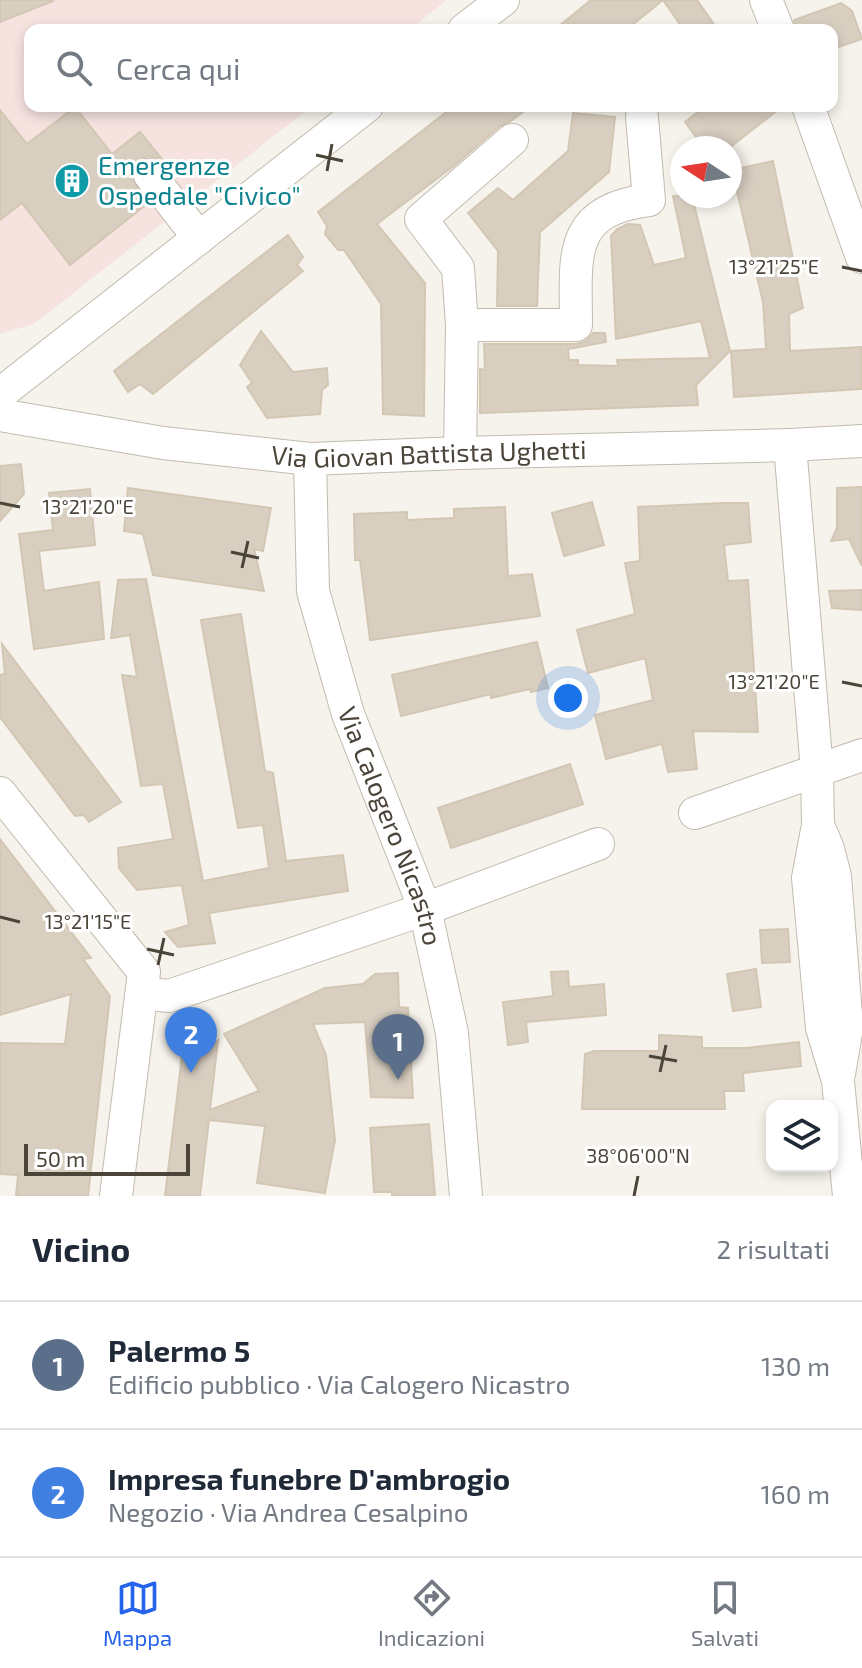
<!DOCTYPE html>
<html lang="it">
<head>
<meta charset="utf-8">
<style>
  :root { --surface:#fff; --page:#f6f6f7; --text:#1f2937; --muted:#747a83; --line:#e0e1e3; --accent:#2563eb }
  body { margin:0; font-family:"Exo 2",sans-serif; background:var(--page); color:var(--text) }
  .controls { position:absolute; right:24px; bottom:24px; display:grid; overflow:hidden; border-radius:16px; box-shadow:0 4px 12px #0003 }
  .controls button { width:72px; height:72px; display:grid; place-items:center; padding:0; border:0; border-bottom:2px solid var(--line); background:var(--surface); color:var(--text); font:40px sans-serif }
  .compass { position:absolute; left:670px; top:136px; width:72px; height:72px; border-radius:50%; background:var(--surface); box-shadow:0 4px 12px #0003; rotate:282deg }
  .scale { position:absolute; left:24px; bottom:20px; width:166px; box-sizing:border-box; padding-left:8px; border:4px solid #4b4439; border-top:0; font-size:22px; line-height:28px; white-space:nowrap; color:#4b4439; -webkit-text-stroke:6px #fff; paint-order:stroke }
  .you { position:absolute; left:568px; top:698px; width:28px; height:28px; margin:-20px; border:6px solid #fff; border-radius:50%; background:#1a73e8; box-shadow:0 0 0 12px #1a73e833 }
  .badge { display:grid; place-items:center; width:52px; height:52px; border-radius:50%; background:var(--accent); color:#fff; font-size:26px; font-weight:700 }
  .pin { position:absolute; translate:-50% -66px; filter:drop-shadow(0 2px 4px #0008) }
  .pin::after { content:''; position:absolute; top:42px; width:28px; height:24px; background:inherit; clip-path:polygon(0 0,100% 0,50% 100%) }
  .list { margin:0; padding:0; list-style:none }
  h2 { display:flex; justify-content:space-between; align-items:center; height:104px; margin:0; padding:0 32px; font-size:34px }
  h2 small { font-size:26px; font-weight:400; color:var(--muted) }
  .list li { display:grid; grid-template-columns:52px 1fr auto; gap:24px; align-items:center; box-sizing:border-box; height:128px; padding:0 32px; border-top:2px solid var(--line) }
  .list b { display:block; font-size:30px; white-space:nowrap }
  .list p { margin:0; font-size:26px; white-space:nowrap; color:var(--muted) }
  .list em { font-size:26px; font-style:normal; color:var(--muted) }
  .icon { flex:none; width:44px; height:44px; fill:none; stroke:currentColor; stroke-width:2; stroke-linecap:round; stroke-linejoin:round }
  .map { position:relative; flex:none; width:862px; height:1196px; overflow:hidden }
  .search { position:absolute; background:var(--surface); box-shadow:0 4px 12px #0003; left:24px; right:24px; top:24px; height:88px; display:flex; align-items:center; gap:20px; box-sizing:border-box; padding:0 28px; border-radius:16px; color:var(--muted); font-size:30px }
  .sheet { height:360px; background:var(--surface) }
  nav { display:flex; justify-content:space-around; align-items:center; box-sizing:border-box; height:112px; border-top:2px solid var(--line); background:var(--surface); font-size:22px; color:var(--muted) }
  nav a { display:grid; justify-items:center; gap:4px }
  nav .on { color:var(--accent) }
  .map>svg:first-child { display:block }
</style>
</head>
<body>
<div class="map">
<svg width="862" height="1196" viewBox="0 0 862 1196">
  <rect width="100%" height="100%" fill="#f6f3ec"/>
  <polygon fill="#f6e3e0" points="0,0 447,0 409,30 30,30 30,106 312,106 34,324 0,334"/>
  <g fill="#d8cfc1" stroke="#d3c7b4" stroke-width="2">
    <polygon points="0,0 53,0 53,1 0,22"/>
    <polygon points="591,0 663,0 626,30 554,30"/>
    <polygon points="663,0 697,0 718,30 684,30"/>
    <polygon points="841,3 852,11 862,39 832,49 832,30 797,30 794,20"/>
    <polygon points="454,106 531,106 511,121 500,126 455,165 377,224 425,283 424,416 383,414 381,304 344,250 338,250 325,234 327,226 318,212"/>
    <polygon points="706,106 783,106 729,148 704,148 685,122"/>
    <polygon points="75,107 112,154 140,132 165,163 158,158 148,156 138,161 132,169 131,178 148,203 70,265 22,203 0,220 0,110 27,144"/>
    <polygon points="573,113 615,117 609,172 540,232 537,306 497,306 498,251 468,213 498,188 513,200 568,151"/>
    <polygon points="773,161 803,308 789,314 790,351 862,347 862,389 734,397 731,351 766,349 763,302 732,170"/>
    <polygon points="673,196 692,196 730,351 696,385 698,405 480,413 480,369 485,370 484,344 576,344 586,341 593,333 605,333 606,342 568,349 569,360 578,360 578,365 618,366 617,360 710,358 701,321 616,339 611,236 617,229 628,224 640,225 654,265 686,258"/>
    <polygon points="288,235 303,257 297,265 303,271 153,394 140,384 128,392 114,371"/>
    <polygon points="261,331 293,372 327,368 328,385 322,390 320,414 267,418 247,387 252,383 240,365"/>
    <polygon points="21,464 24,494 0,521 0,466"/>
    <polygon points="862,487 862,566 849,539 831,541 837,528 837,488"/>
    <polygon points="128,488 271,508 263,551 254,549 264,591 153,575 143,534 124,531"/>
    <polygon points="90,489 95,545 39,551 44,591 99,582 104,639 34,649 19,534 53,530 49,493"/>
    <polygon points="592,502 604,545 564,556 552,513"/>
    <polygon points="723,503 748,503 751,542 724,545 728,581 748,580 758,732 693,731 697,769 668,772 662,744 606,759 595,715 653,700 645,658 588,673 577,630 635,614 625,563 640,561 638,507"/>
    <polygon points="505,507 508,576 532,574 540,616 370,640 360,560 355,560 354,514 407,512 407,520 454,518 454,509"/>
    <polygon points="146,579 203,881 269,868 263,825 238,828 201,620 241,614 265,771 273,773 286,861 343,855 348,891 209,913 215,943 178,947 165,932 189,925 182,885 137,890 119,868 118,848 173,839 163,784 141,786 122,675 137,677 130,635 111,638 118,580"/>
    <polygon points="862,590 862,610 832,608 829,591"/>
    <polygon points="537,642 548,688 531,692 530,689 491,698 491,694 401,716 392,675"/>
    <polygon points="2,644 121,802 89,822 84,815 75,816 0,717 0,675 5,674"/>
    <polygon points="570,764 583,804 451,848 438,808"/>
    <polygon points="0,839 91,958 83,959 110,996 88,1196 16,1196 18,1175 0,1174 0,1043 65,1044 71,994 0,1015"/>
    <polygon points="788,929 790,962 762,963 760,930"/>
    <polygon points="756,969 761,1007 733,1011 727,974"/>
    <polygon points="568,971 569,987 604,984 606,1015 526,1022 528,1042 508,1045 503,1002 553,996 551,972"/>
    <polygon points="398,973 399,1007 408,1008 413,1098 371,1097 365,1022 313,1024 326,1055 335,1140 325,1193 257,1183 265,1126 209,1120 200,1196 165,1196 182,1056 199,1057 218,1040 210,1110 259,1091 224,1034 325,988 363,984 375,974"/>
    <polygon points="659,1035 702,1037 702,1048 745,1048 799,1042 801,1066 743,1073 744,1091 724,1091 725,1109 582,1109 585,1054 594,1051 659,1051"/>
    <polygon points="429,1124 435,1196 392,1196 392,1192 374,1192 370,1128"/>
  </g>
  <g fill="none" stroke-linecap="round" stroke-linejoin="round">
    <defs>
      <g id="minor">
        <polyline points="766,0 778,30"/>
        <polyline points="464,30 503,0"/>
        <polyline points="808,106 862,257"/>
        <polyline points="150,175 199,238"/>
        <path d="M462,325H576C576,258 566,210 649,200L642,117"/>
        <polyline points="0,394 367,106"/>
        <path id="s1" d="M0,415L163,443L310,459L460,453L790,445L862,441"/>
        <polyline points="790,445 817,771 818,825 808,878 822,1028 838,1081 849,1196"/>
        <polyline points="460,453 462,325 458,268 421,219 512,140"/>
        <path id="s2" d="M310,459L313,591L348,714L425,909L452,1033L466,1196"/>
        <polyline points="0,793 144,972 116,1196"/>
        <polyline points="695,813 862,755"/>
        <polyline points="818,825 828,849 835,876 847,1027 839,1074"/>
        <polyline points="142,993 169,996 425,909 598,844"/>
      </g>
    </defs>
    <use href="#minor" stroke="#c2bbae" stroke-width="34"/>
    <use href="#minor" stroke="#fff" stroke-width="32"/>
  </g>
  <path fill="none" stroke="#4b4439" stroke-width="3" d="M316,155L343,161M327,171L332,144M842,267L862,271M0,503L20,507M231,552L259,558M242,568L248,541M842,682L862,686M0,917L20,922M147,949L174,955M158,965L164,938M649,1056L677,1061M660,1072L666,1045M634,1196L638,1176"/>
  <defs>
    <symbol id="building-disc" viewBox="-11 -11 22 22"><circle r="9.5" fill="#0f9aa8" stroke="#fff"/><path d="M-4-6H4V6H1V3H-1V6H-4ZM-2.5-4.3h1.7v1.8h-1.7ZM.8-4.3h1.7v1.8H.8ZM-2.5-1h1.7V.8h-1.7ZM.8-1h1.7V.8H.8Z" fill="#fff"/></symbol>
  </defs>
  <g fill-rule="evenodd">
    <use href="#building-disc" x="52" y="161" width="40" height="40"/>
  </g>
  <g text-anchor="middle" stroke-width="6" stroke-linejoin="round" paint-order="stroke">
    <g font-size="26" fill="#0d838f" stroke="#fff" text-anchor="start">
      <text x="98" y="175">Emergenze<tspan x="98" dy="30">Ospedale "Civico"</tspan></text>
    </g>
    <g font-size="26" fill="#4b4439" stroke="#fff">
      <text dy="9" stroke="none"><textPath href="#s1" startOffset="432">Via Giovan Battista Ughetti</textPath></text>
      <text dy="9" stroke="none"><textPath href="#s2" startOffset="380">Via Calogero Nicastro</textPath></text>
    </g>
  </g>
  <g font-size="20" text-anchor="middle" fill="#4b4439" stroke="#fff" stroke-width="6" stroke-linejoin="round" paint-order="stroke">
    <text x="774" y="274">13°21'25"E</text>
    <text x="88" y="514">13°21'20"E</text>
    <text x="774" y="689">13°21'20"E</text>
    <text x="88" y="929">13°21'15"E</text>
    <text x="638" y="1163">38°06'00"N</text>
  </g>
</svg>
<div class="controls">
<button><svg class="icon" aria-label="layers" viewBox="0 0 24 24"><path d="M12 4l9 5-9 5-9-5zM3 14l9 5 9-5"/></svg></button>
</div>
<svg class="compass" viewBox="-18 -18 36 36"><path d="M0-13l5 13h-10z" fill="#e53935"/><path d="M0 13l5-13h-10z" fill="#747a83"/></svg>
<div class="scale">50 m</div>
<div class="you"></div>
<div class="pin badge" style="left:398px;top:1080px;background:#5c6f8a">1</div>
<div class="pin badge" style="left:191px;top:1073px;background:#3f7fe0">2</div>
<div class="search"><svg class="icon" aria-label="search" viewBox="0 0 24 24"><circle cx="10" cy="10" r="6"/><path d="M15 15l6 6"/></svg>Cerca qui</div>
</div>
<section class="sheet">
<h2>Vicino<small>2 risultati</small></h2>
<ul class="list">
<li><span class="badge" style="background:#5c6f8a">1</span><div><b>Palermo 5</b><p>Edificio pubblico · Via Calogero Nicastro</p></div><em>130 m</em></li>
<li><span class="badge" style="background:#3f7fe0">2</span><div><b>Impresa funebre D'ambrogio</b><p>Negozio · Via Andrea Cesalpino</p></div><em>160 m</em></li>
</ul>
</section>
<nav>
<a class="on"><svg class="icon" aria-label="map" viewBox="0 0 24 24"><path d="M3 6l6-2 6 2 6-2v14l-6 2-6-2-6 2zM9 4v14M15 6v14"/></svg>Mappa</a>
<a><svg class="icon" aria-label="directions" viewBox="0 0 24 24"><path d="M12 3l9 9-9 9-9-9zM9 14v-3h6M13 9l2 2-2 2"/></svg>Indicazioni</a>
<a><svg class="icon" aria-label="saved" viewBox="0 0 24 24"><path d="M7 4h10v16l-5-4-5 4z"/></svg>Salvati</a>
</nav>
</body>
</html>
